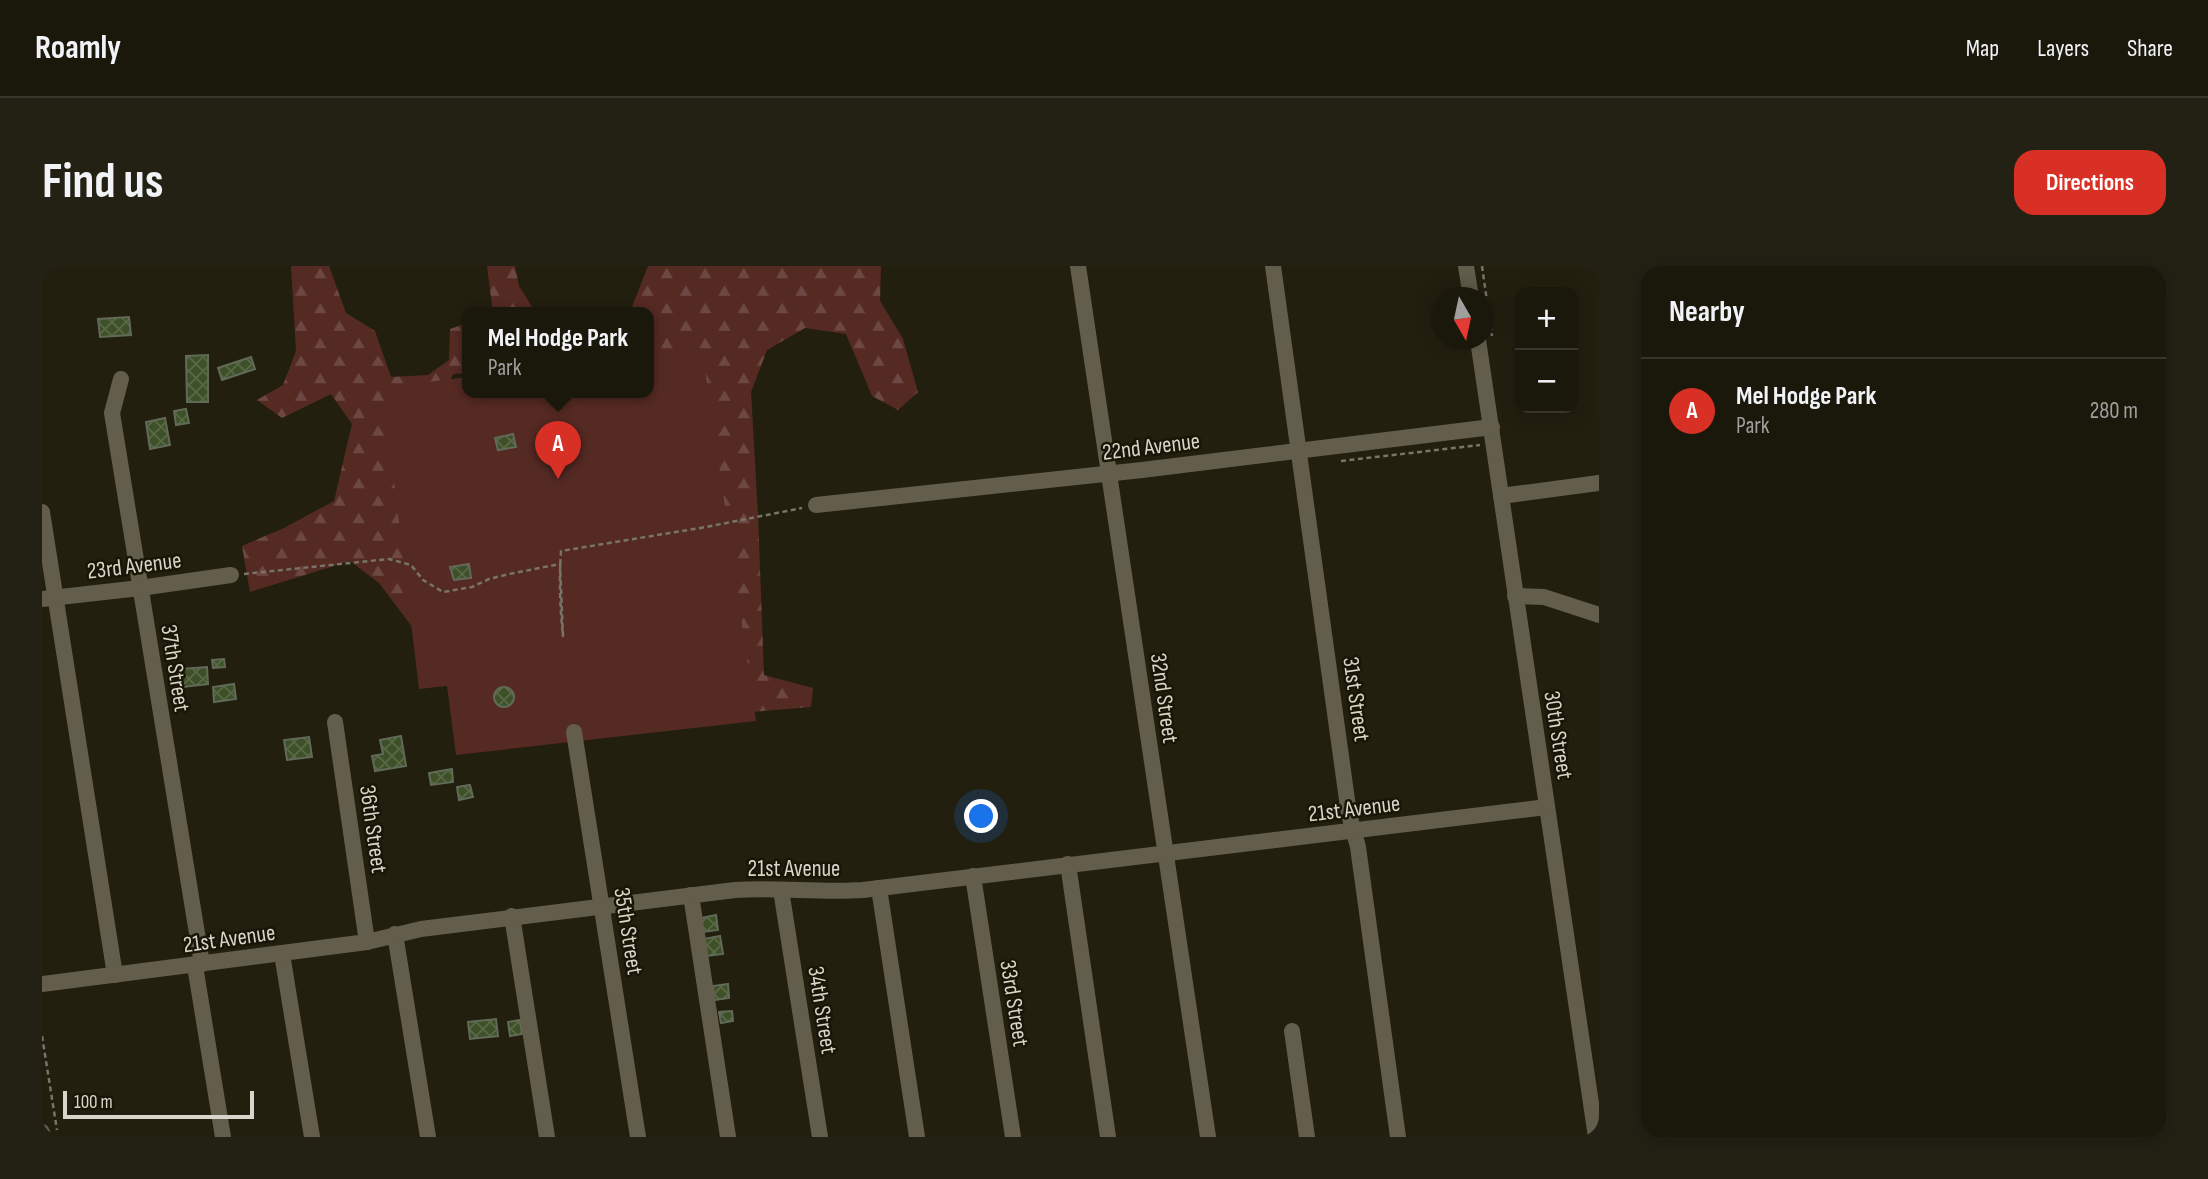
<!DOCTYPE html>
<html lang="en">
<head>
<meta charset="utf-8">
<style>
  :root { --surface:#1a170b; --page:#232014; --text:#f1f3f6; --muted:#9f9f9d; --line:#38362c; --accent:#d93025 }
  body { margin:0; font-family:"Sofia Sans Condensed",sans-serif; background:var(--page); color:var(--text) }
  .controls { position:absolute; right:21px; top:21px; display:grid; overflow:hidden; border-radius:14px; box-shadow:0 4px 18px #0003 }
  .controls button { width:63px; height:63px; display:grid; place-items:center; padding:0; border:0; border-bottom:2px solid var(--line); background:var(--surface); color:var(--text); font:35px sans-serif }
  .compass { position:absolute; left:1389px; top:21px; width:63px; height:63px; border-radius:50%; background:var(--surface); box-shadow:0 4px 18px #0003; rotate:171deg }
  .scale { position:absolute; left:21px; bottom:18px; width:191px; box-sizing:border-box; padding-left:7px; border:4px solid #d8d5cb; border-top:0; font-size:19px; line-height:24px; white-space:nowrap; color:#d8d5cb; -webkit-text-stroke:5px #1a1606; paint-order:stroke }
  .you { position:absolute; left:940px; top:551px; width:24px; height:24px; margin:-18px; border:5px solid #fff; border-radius:50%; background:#1a73e8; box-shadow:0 0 0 10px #1a73e833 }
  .badge { display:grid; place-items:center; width:46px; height:46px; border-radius:50%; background:var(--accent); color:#fff; font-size:23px; font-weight:700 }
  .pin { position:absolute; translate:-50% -58px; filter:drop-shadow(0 2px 4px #0008) }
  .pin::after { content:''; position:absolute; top:37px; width:24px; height:21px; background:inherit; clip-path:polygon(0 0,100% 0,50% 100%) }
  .popup { position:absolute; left:420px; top:41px; width:192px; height:91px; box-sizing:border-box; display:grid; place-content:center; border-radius:14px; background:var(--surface); filter:drop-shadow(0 2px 5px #0005); font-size:23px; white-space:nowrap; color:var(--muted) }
  .popup b { font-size:26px; color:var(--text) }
  .popup::after { content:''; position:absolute; left:50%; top:100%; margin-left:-14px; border:14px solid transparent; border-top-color:var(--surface) }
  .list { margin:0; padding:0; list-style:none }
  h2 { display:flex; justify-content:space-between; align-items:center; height:91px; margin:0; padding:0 28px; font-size:30px }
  h2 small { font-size:23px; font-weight:400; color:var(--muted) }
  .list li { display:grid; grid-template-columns:46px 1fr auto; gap:21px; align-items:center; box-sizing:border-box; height:105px; padding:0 28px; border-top:2px solid var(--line) }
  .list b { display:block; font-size:26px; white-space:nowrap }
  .list p { margin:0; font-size:23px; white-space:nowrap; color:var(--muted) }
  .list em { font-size:23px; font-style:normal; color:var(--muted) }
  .map { position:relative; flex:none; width:1557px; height:871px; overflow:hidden; border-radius:21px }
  header { display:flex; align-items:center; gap:42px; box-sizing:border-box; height:98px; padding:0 35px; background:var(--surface); border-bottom:2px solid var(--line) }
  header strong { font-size:33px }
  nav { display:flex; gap:38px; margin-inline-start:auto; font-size:24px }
  .intro { display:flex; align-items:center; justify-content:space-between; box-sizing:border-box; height:168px; padding:0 42px }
  h1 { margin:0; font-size:49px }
  .button { padding:18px 32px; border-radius:21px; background:var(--accent); color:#fff; font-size:24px; font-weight:700 }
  main { display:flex; gap:42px; padding:0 42px }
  aside { flex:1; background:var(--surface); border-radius:21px; box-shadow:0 4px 18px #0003 }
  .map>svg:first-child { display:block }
</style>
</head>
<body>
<header>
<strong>Roamly</strong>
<nav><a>Map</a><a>Layers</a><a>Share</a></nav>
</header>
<div class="intro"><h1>Find us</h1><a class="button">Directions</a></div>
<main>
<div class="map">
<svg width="1557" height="871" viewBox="0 0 1557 871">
  <defs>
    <pattern id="forest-firs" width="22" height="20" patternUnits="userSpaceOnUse" patternTransform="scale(1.75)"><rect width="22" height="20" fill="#552a23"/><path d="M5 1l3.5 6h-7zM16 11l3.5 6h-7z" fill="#6d4842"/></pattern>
    <pattern id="building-cross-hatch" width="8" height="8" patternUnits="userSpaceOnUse" patternTransform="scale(1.75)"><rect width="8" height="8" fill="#3e5028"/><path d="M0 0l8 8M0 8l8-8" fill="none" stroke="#596846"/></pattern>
  </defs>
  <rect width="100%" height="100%" fill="#231f0f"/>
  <g fill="url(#forest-firs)">
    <polygon points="249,0 287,0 304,47 333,65 349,111 386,109 407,94 408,63 425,57 425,107 411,108 390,158 377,370 337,317 308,295 208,326 200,280 242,262 292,235 310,158 289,128 240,152 215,134 241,119 254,85"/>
    <polygon points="445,0 473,0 477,20 494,47 451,47"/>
    <polygon points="606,0 839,0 838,35 861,73 876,126 856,144 830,130 804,68 763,62 725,84 709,126 716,249 722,409 771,422 769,441 709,446 607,93 607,47 574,47 590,41"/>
  </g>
  <polygon fill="#552a23" points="660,83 714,455 414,489 405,420 377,423 341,122 425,111 425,127 607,127 607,89"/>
  <g fill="url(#building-cross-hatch)" stroke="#616a58" stroke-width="2">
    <polygon points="87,51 89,69 58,71 56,53"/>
    <polygon points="166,89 166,136 145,136 144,90"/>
    <polygon points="209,91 213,103 180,114 176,102"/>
    <polygon points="144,143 147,157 134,159 132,145"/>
    <polygon points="123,152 128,179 108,183 104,156"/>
    <polygon points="471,168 474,181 456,184 453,172"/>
    <polygon points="427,298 429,312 412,314 408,301"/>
    <polygon points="182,393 183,401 171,402 170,394"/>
    <polygon points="165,401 166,418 141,421 139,403"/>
    <polygon points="192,418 194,433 172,436 171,421"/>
    <circle cx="462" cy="431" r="10"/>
    <polygon points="359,470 364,500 333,505 330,490 341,488 338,474"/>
    <polygon points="267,471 270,491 245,494 242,474"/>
    <polygon points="410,503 411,516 389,519 387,507"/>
    <polygon points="428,519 431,531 417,534 415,521"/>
    <polygon points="674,649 676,664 661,666 659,652"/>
    <polygon points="678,670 681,688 665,690 662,673"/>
    <polygon points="686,718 687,732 672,734 671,720"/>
    <polygon points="690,745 691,755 679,757 677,746"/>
    <polygon points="454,753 456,770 428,773 426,756"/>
    <polygon points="478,754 480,768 468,770 466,756"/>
  </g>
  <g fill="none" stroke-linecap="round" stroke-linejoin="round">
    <g stroke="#787467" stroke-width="2.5" stroke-dasharray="5 3.5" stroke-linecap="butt">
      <polyline points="1440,0 1450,70"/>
      <polyline points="1299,195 1438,179"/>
      <path d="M202,308L347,293L369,299L381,314L401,326L430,321L447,313L467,308L518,298L521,370C518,342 517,314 519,285L664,261L760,242"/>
      <polyline points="0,770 15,864"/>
    </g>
    <g stroke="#625e4b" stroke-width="16">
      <polyline points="1036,0 1166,871"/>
      <polyline points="1231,0 1307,548 1316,581 1356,871"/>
      <polyline points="1424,0 1429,32"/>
      <polyline points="1436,74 1554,871"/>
      <polyline points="79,113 70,147 160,698"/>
      <polyline points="1459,230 1557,217"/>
      <polyline points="774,239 1100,204 1450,161"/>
      <polyline points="0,246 73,709"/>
      <polyline points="1473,330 1502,331 1557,349"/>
      <polyline points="0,333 98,322 189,309"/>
      <polyline points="293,456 325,676"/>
      <polyline points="532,466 596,871"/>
      <polyline points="1026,598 1066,871"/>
      <polyline points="931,610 971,871"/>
      <polyline points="837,622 875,871"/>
      <polyline points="739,624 778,871"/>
      <polyline points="649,629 686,871"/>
      <polyline points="470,650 505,871"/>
      <polyline points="353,668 386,871"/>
      <polyline points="240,688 270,871"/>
      <polyline points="153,700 181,871"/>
      <path d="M0,718L325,676L379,663L693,624C736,621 778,627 821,624L1505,541"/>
      <polyline points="1250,765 1265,871"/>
      <polyline points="0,866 1,871"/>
    </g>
  </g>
  <g text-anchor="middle" stroke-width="5" stroke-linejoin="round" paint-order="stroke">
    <g font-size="23" fill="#d8d5cb" stroke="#1a1606">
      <text transform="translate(1109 180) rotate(-7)" y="8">22nd Avenue</text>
      <text transform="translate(92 299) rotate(-7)" y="8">23rd Avenue</text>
      <text transform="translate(134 402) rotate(81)" y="8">37th Street</text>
      <text transform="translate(1123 432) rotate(82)" y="8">32nd Street</text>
      <text transform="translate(1315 433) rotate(82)" y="8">31st Street</text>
      <text transform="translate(1517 469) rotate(81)" y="8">30th Street</text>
      <text transform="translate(1312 542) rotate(-7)" y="8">21st Avenue</text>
      <text transform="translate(332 563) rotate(82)" y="8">36th Street</text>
      <text x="752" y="610">21st Avenue</text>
      <text transform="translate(587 665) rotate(81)" y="8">35th Street</text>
      <text transform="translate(187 672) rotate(-8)" y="8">21st Avenue</text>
      <text transform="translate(973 737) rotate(81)" y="8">33rd Street</text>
      <text transform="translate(781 744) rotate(81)" y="8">34th Street</text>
    </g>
  </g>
</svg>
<div class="controls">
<button>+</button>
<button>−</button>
</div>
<svg class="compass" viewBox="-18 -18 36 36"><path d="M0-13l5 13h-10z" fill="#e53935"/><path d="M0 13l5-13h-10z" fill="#9f9f9d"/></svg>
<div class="scale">100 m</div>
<div class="you"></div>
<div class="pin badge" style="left:516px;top:213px">A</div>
<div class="popup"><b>Mel Hodge Park</b>Park</div>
</div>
<aside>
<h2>Nearby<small></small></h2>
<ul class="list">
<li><span class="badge">A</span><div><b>Mel Hodge Park</b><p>Park</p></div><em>280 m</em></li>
</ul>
</aside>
</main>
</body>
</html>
